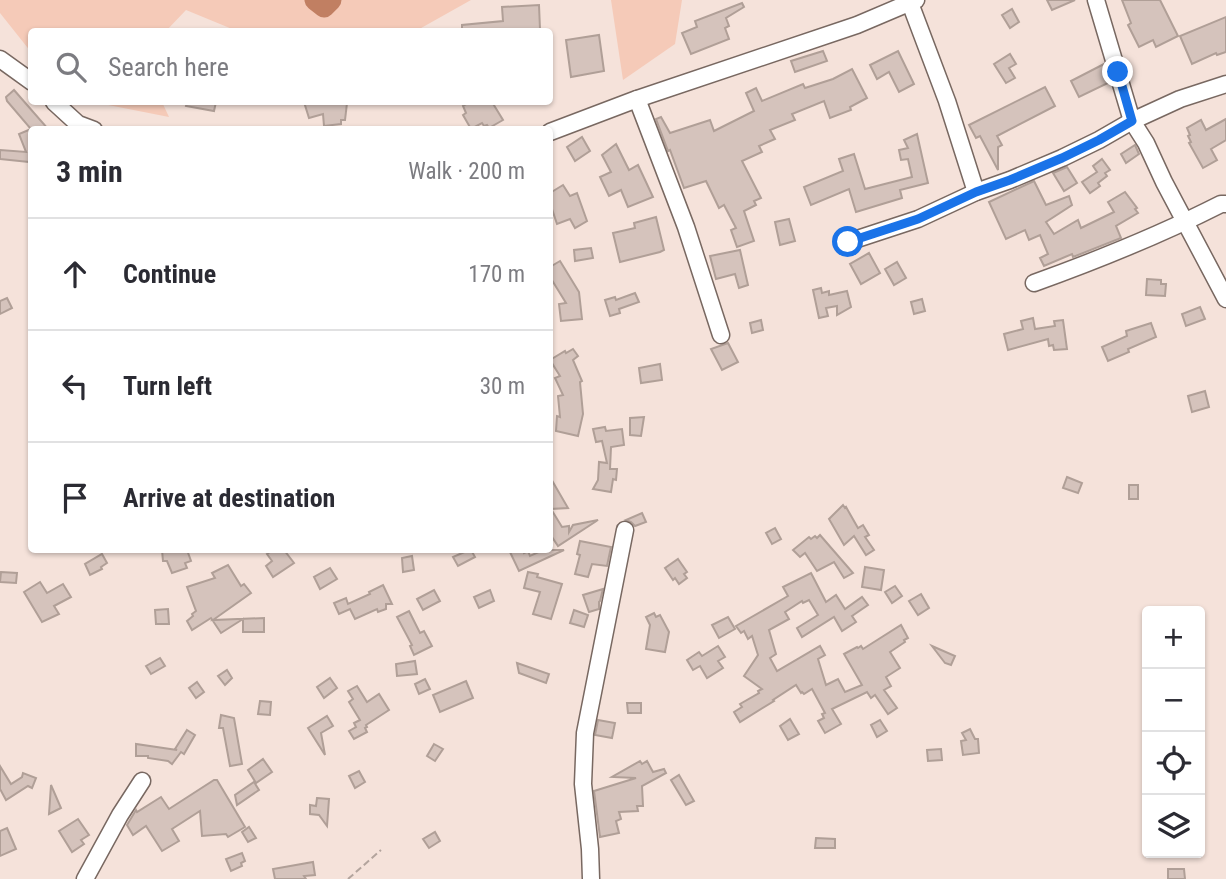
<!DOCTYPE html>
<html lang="en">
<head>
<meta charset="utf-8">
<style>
  :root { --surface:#fff; --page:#f7f7f7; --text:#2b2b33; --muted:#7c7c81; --line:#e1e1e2 }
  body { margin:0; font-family:"Roboto Condensed",sans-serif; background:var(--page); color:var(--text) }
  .controls { position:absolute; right:21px; bottom:21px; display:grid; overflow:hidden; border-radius:7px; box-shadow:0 2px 5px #0004 }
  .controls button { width:63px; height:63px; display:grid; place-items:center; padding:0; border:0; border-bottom:2px solid var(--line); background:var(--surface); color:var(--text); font:35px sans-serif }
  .stop { position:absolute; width:21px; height:21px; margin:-16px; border:5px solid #1a73e8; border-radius:50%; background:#fff }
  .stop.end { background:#1a73e8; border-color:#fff; box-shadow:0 2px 7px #0008 }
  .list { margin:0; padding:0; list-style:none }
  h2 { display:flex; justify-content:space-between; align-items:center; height:91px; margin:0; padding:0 28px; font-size:30px }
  h2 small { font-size:23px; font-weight:400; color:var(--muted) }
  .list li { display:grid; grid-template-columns:46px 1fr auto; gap:21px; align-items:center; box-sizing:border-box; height:112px; padding:0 28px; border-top:2px solid var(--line) }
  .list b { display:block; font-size:26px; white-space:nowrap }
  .list em { font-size:23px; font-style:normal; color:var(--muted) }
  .icon { flex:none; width:38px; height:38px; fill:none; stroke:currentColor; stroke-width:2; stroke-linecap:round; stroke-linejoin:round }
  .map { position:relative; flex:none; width:1226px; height:879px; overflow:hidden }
  .search { position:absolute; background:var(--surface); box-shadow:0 2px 5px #0004; left:28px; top:28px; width:525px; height:77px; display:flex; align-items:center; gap:18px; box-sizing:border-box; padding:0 24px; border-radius:7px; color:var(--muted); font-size:26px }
  .panel { position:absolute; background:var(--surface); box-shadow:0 2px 5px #0004; left:28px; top:126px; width:525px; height:427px; border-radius:7px }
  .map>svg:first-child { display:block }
</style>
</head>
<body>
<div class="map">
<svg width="1226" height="879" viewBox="0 0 1226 879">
  <rect width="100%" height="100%" fill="#f5e2da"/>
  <g fill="#f5cab8">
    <polygon points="0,0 471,0 414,32 237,31 186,10 166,31 32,32 31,52 0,13"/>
    <polygon points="611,0 682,0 675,44 623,80"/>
    <polygon points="93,102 162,102 169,117"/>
  </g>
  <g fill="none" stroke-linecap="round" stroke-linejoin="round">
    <polyline stroke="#c17f62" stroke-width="21" points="315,0 324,7 331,0"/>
  </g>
  <g fill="#d5c3bc" stroke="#b09f97" stroke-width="2">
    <polygon points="1047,0 1075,0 1052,10"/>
    <polygon points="1122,0 1160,0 1178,36 1156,47 1153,40 1139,47 1128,25 1131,23"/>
    <polygon points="742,3 744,7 726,18 729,26 725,28 729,39 691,54 682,33 697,27 695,21"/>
    <polygon points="539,5 540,29 527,29 527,32 462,32 462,25 503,21 502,7"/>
    <polygon points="1012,9 1019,22 1010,28 1002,15"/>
    <polygon points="1226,17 1226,52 1217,55 1216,53 1192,64 1180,36"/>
    <polygon points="599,35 604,71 571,77 566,40"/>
    <polygon points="823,51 827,61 795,72 791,61"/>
    <polygon points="898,51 914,84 899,92 889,72 877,79 870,65"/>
    <polygon points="1010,54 1016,64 1009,68 1015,78 1006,83 994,64"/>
    <polygon points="1104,64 1110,82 1079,97 1071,81"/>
    <polygon points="852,69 867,98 850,107 851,110 830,118 824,101 792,114 795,120 770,130 775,139 759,146 762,152 742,161 761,198 754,201 756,205 744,211 754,241 737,247 731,230 736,228 724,205 719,208 706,181 684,188 670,150 668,151 656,119 661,117 670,133 710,120 714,131 754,111 746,93 756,88 762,101 803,84 805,88 833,79"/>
    <polygon points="1045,87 1055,106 997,136 1002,145 998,147 998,170 980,136 976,138 969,125"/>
    <polygon points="14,90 49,130 32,129 32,165 29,162 0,159 0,150 26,152 19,134 31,129 7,101 6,97"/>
    <polygon points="187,102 216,102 214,111 186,106"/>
    <polygon points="304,102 347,103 345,120 341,120 341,124 324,126 323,114 309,118"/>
    <polygon points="470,102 492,102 503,120 489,128 487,125 484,126 482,123 471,129 463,115 466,113 463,106"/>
    <polygon points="1226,119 1226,140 1211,149 1217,160 1203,168 1189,143 1191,142 1188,136 1190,135 1187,128 1201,120 1206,130"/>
    <polygon points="917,134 928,183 900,190 902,198 856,212 849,189 811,205 804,187 843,171 839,159 854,154 865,189 912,177 908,159 901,160 899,150 908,148 904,140"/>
    <polygon points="582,137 590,151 575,161 567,147"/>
    <polygon points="616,144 629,170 638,165 653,197 628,207 621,190 609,196 600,177 611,172 602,155"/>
    <polygon points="1135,145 1139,154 1126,163 1121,154"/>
    <polygon points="1102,159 1110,170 1105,173 1107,176 1098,183 1100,186 1090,193 1082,182 1097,172 1093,166"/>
    <polygon points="1067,167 1077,183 1064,191 1053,173"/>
    <polygon points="1034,181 1046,205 1069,196 1072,205 1046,222 1054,234 1078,220 1081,228 1114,212 1108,202 1125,192 1137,208 1135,209 1138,213 1116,226 1121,238 1073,257 1072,254 1044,266 1040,258 1048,254 1040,235 1029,240 1025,230 1006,239 989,202"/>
    <polygon points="563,185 570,196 577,193 587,221 575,228 570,219 557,224 550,203 550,193"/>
    <polygon points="656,217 664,250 660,252 620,262 613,233 635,228 634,223"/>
    <polygon points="789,219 795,241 780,245 775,222"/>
    <polygon points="591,248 593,258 575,261 574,250"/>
    <polygon points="740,250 748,285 739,288 735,274 716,279 710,256"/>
    <polygon points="869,253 880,273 861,284 850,264"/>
    <polygon points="560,261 579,292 582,319 561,321 559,304 566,303 550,277 550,267"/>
    <polygon points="897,262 906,278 894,285 885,269"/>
    <polygon points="1147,279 1161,280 1161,284 1166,284 1165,296 1146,295"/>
    <polygon points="821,288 822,293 829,291 829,295 847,291 851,307 837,315 837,306 826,308 828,316 819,318 813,290"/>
    <polygon points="635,293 639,302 619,309 620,313 610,316 605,300 615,297 616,300"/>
    <polygon points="7,298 12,308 0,314 0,301"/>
    <polygon points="922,299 925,311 914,314 911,302"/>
    <polygon points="1200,307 1205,319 1186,326 1182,314"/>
    <polygon points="1033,318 1035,329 1055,326 1054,321 1063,320 1067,349 1054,350 1053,345 1049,346 1048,339 1008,350 1004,334 1023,329 1021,321"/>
    <polygon points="761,320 763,330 752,333 750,323"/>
    <polygon points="1151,323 1156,337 1128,349 1129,352 1108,361 1102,347 1127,336 1126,331"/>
    <polygon points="728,343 738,362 722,370 711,349"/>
    <polygon points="573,349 578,356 573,360 582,381 580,382 583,414 578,436 556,431 557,416 560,417 558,396 563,395 555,378 560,376 550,360 565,351 566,353"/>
    <polygon points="660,364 662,380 641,383 639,368"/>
    <polygon points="1205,391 1209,407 1192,412 1188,396"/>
    <polygon points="644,417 641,436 630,435 630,418"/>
    <polygon points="605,427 606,431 622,429 624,445 611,447 610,469 617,469 616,480 613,479 611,492 593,489 598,480 599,462 607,463 602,441 596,442 593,429"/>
    <polygon points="550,477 568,508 551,509 562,527 569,526 569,532 573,525 598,520 558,546 550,534"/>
    <polygon points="1067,477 1082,483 1078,493 1063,488"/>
    <rect x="1129" y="485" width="9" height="14"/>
    <polygon points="843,505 845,508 846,507 858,528 863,525 869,535 865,537 874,550 866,555 854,536 844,545 829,519"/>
    <polygon points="642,513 646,522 635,526 631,522 626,520"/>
    <polygon points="775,528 781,539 772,544 766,533"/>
    <polygon points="820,535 833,550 853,573 844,578 834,562 817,571 805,553 800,557 793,550 809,537 811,539 815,536 817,538"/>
    <polygon points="580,541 611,547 607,566 592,564 588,577 575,574 580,555 577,554"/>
    <polygon points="162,550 187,550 191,561 185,563 187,568 172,573 167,561 163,561"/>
    <polygon points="273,550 284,550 294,563 273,577 266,566 272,561 267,554"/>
    <polygon points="469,550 471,550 475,557 458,566 453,557"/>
    <polygon points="516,550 523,550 524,553 528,551 530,556 543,550 564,550 519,571 510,552"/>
    <polygon points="102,554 107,563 101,567 102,569 90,575 85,564"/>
    <polygon points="412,556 414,570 403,572 402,558"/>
    <polygon points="678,559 687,572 684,574 687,578 679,584 675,578 673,580 665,568"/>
    <polygon points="228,565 241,586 244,584 251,593 213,620 264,618 264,632 243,632 243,619 221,633 211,618 192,630 187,621 193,616 192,614 196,611 187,587 215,578 212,573"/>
    <polygon points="865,567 884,570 881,590 862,587"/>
    <polygon points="330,568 337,579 320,589 314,577"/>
    <polygon points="1,572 17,573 16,583 0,582"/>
    <polygon points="528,572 538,574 537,577 562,584 551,619 533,614 540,592 524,588"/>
    <polygon points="811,573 826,602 836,595 845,609 862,597 868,605 852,616 856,622 842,631 834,617 802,637 797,628 818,615 809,600 803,603 802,601 785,612 789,619 769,630 776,654 770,658 777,671 820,646 825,655 818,659 826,685 838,679 845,692 862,685 844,654 857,647 858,648 861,646 863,649 901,625 908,638 904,640 905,642 890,652 900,668 886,677 891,686 884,690 897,708 888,714 875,695 871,698 867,692 832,709 841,724 825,733 818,721 824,718 822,714 825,713 812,689 804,694 802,692 801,693 796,685 773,700 774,701 740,722 734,712 742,707 740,704 759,693 758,691 762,689 744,676 758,655 752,636 748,639 744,631 741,633 736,626 788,596 783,587"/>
    <polygon points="40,582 47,593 63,584 71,597 54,606 59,614 42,622 24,592"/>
    <polygon points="383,585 392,604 386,604 386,609 378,612 377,609 355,619 350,609 339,614 334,603 346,598 348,604 370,594 369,592"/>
    <polygon points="895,586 902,596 892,603 885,592"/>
    <polygon points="603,589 600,601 599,602 599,609 589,612 583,595"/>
    <polygon points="434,590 440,601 423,610 417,599"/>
    <polygon points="490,590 494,601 479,608 474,597"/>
    <polygon points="921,594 929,608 918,615 909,601"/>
    <polygon points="168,609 169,624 156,624 155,610"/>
    <polygon points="574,610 588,615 584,627 570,623"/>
    <polygon points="409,611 420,633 424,631 432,646 414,655 410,646 412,645 397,617"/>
    <polygon points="654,613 656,617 660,615 669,632 665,652 646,649 650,625 646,617"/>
    <polygon points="728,617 735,629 719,638 712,625"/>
    <polygon points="718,646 725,657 718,661 723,668 707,678 700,666 693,670 687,660 699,652 702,656"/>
    <polygon points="932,646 955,656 951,665 945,663"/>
    <polygon points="160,658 165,666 151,674 146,666"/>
    <polygon points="415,661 417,674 397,676 396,664"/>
    <polygon points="517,663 549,674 546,683 519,673"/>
    <polygon points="227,670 232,678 225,685 218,676"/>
    <polygon points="330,678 337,688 324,698 317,687"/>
    <polygon points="425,679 430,689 419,694 415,684"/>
    <polygon points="466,681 473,698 440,712 433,695"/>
    <polygon points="197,682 204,692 196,698 189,688"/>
    <polygon points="357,686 367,702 379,694 389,710 366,725 367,727 365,728 367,732 354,739 349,731 356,727 354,723 360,720 349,702 353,699 348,691"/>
    <polygon points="260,701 271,702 270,715 258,714"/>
    <polygon points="627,703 641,703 641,713 628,713"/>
    <polygon points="221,715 234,718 242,764 230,766 223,728 219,728"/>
    <polygon points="327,716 333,726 321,733 325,755 308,728"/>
    <polygon points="790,719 799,734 788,740 780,726"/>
    <polygon points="598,720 615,723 612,738 595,735"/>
    <polygon points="880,720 887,731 877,737 871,725"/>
    <polygon points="970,729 975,739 978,739 979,753 963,755 961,741 966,740 962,733"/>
    <polygon points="187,730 195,735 184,754 181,752 172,764 168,761 148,758 148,756 136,756 136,744 177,750 175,749"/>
    <polygon points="434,744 443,749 435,761 427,756"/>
    <polygon points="941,749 942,760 928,761 927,750"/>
    <polygon points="263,759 272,772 256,783 248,770"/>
    <polygon points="640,761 642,764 647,761 653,772 664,769 666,773 642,786 643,806 637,806 638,811 619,812 621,819 616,821 619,833 600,837 594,791 636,778 612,777"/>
    <polygon points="0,766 11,784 22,777 23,773 36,778 32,788 28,786 6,800 0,789"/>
    <polygon points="359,771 365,782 355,788 349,776"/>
    <polygon points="679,775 694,801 686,805 671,780"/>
    <polygon points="214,780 217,780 245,827 228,837 226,834 202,836 200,811 172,829 179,841 162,851 146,826 133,835 127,825 136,810 137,812 161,797 169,809"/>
    <polygon points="254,782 259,790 237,805 235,795"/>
    <polygon points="51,785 61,808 49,814"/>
    <polygon points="317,798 329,799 327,826 319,815 310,814 310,805 316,806"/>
    <polygon points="78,819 89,835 81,840 84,844 72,852 59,831"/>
    <polygon points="249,827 256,838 248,842 242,832"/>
    <polygon points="7,828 16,849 0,856 0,831"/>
    <polygon points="435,832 440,841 429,848 423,839"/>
    <polygon points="816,838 835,839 835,848 815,848"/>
    <polygon points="242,853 245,861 241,863 242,866 231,871 226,859"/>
    <polygon points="313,862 315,875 304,876 306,879 275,879 273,869"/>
    <polygon points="1168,869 1184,869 1185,879 1168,879"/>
  </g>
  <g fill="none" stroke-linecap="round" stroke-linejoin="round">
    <defs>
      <g id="minor">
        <polyline points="1096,0 1132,121 1146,143 1164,182 1226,299"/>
        <polyline points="910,3 947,101 976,192"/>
        <polyline points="0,59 32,82"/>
        <polyline points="637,99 686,227 721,335"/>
        <polyline points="54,102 78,124 94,130"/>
        <polyline points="550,132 637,99 857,25 916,0"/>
        <polyline points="848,242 918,219 976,192 1010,180 1062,158 1099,140 1132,121 1180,99 1226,84"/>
        <path d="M1034,283C1098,260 1160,235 1221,204H1226"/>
        <polyline points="85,879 120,815 142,781"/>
        <polyline points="591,879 590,849 583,784 585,733 625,530"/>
      </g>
    </defs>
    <use href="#minor" stroke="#786861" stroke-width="19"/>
    <polyline stroke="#b3a49d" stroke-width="2" stroke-dasharray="7 3.5" stroke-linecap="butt" points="348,879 381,850"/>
    <use href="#minor" stroke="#fff" stroke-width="16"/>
  </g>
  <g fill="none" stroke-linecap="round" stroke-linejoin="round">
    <polyline stroke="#1a73e8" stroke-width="9" points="848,242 918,219 976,192 1010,180 1062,158 1099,140 1132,121 1118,72"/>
  </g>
</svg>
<div class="controls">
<button>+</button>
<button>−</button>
<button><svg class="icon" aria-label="locate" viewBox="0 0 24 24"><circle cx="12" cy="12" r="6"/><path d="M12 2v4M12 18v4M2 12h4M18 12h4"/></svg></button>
<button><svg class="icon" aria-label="layers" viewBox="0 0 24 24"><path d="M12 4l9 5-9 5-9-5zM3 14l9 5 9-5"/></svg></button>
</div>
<div class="stop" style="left:848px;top:242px"></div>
<div class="stop end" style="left:1118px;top:72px"></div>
<div class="search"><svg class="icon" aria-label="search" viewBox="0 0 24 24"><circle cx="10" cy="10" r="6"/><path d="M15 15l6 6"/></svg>Search here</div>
<section class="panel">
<h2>3 min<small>Walk · 200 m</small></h2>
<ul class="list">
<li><svg class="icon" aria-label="ahead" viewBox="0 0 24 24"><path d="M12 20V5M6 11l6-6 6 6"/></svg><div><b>Continue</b></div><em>170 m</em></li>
<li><svg class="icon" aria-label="left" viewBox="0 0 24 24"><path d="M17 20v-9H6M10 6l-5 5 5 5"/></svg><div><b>Turn left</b></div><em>30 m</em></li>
<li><svg class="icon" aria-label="arrive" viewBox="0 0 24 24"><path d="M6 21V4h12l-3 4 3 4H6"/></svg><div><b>Arrive at destination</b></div></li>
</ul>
</section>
</div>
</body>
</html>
